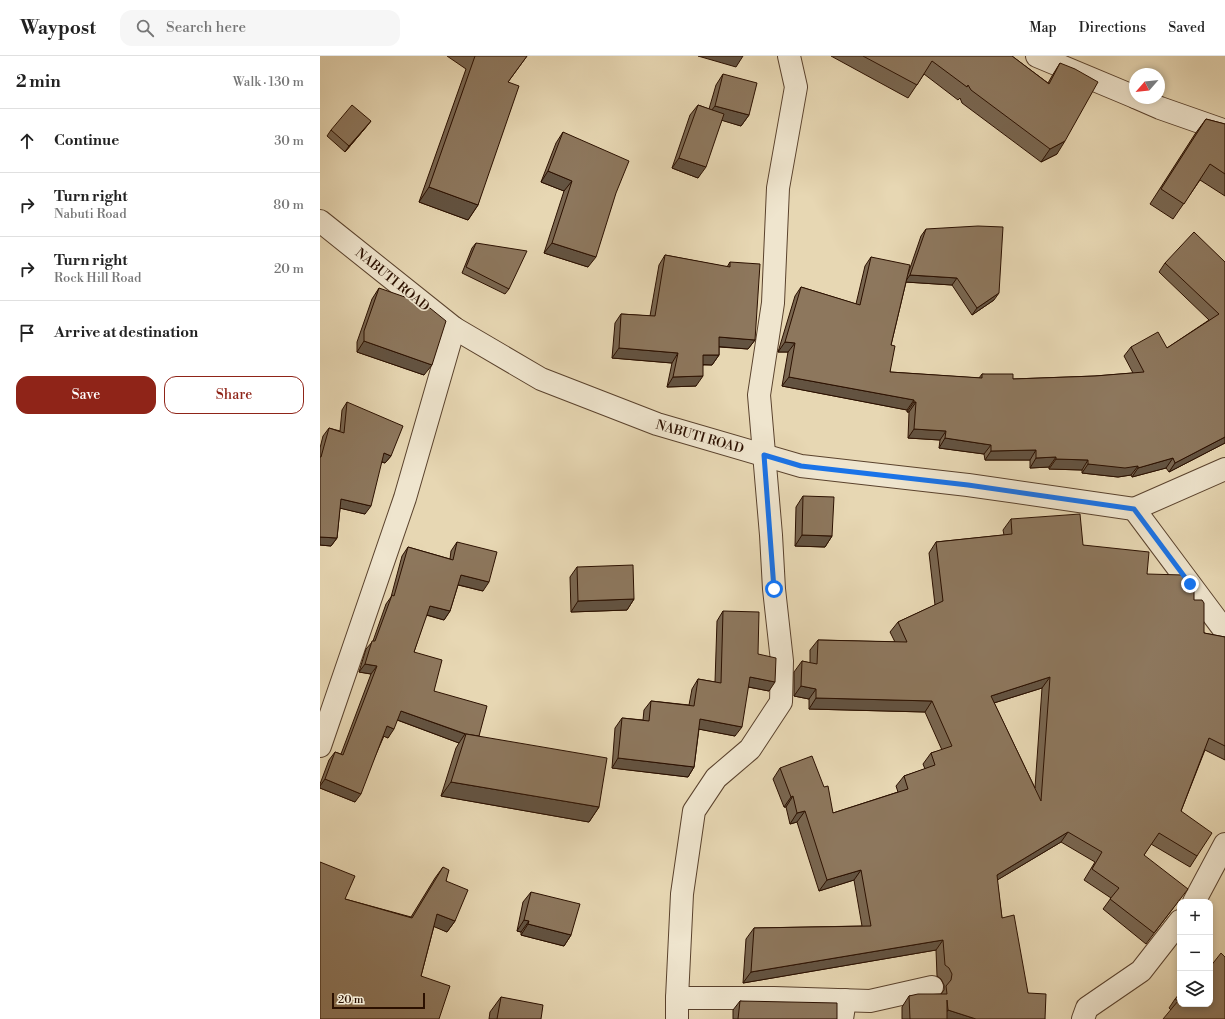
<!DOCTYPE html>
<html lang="en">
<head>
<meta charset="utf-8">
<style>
  :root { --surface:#fff; --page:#f6f6f6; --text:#222; --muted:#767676; --line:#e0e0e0; --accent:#8f2418 }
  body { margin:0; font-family:"Libre Bodoni",serif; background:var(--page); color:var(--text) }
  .controls { position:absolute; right:12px; bottom:12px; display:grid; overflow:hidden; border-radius:8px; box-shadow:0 2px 6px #0003 }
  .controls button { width:36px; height:36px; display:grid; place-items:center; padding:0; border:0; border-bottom:1px solid var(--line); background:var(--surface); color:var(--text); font:20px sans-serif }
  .compass { position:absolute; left:809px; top:12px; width:36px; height:36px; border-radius:50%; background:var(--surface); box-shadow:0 2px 6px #0003; rotate:242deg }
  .scale { position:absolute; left:12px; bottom:10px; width:93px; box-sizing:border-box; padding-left:4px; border:2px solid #2b1000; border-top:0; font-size:11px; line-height:14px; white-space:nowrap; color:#2b1000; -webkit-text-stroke:3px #efe5ce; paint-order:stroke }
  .stop { position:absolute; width:12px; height:12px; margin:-9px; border:3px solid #1a73e8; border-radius:50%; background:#fff }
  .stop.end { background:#1a73e8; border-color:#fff; box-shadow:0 1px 4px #0008 }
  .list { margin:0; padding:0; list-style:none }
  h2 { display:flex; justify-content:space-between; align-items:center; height:52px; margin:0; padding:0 16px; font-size:17px }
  h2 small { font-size:13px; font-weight:400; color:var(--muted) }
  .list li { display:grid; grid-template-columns:26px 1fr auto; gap:12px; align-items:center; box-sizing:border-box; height:64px; padding:0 16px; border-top:1px solid var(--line) }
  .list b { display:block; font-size:15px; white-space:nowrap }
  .list p { margin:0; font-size:13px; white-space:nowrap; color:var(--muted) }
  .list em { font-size:13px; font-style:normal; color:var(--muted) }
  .actions { display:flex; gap:8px; padding:12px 16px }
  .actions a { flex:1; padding:9px 0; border:1px solid var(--accent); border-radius:12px; text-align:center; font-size:14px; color:var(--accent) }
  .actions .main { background:var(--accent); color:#fff }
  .icon { flex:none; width:22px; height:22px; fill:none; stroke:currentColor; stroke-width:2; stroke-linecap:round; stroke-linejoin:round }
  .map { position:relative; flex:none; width:905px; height:963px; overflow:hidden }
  header { display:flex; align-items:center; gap:24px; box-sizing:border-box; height:56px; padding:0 20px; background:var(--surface); border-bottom:1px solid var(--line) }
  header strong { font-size:19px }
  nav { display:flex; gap:22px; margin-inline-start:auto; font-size:14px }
  .search { width:280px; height:36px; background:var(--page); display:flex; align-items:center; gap:10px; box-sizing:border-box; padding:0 14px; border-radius:12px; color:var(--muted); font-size:15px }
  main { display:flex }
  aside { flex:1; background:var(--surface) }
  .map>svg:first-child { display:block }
</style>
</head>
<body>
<header>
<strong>Waypost</strong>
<div class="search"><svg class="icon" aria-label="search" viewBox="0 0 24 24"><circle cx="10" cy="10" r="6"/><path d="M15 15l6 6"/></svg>Search here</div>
<nav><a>Map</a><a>Directions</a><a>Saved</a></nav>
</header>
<main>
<aside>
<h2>2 min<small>Walk · 130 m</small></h2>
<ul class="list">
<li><svg class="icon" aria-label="ahead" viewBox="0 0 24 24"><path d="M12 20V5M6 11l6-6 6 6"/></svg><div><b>Continue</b></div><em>30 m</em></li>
<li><svg class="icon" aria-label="right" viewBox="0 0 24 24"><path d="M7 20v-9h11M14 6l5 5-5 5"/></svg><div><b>Turn right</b><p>Nabuti Road</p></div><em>80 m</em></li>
<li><svg class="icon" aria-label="right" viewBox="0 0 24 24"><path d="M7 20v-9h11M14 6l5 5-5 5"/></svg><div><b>Turn right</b><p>Rock Hill Road</p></div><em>20 m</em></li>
<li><svg class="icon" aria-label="arrive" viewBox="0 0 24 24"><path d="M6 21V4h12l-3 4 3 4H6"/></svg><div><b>Arrive at destination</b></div></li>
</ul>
<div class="actions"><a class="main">Save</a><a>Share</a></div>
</aside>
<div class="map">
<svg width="905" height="963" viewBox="0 0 905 963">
  <rect width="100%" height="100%" fill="#e7d7b3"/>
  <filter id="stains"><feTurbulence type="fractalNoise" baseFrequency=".005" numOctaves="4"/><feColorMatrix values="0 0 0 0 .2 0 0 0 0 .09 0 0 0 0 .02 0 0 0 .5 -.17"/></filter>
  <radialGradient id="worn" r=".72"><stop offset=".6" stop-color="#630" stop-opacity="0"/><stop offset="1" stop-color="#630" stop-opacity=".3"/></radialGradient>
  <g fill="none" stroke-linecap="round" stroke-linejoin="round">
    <defs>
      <g id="minor">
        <polyline points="469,0 476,31 458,132 453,247 439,339 451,479 454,533 462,605 461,646 430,693 396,722 374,755 362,838 357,942 454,942 550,945 612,931"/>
        <polyline points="717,0 815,41"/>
        <polyline points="817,42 840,52 900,73"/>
        <polyline points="0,165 134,272 221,323 337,368 481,410 648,429 814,453"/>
        <polyline points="814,453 905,575"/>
        <polyline points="814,453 905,413"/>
        <polyline points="0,690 85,442 134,272"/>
        <polyline points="874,846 905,788"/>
        <polyline points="357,942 357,963"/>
        <polyline points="522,963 525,944"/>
        <polyline points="763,963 767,952 821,915 860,865"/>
      </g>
    </defs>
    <use href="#minor" stroke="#5a422d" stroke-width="24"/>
    <use href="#minor" stroke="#efe5ce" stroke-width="22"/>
  </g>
  <g fill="#796650" stroke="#2b1000" fill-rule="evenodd">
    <polygon points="127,0 207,0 188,26 158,149 148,164 99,146 146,13"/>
    <polygon points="511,0 692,0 728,27 732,20 740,7 737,98 721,106 642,47 640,42 638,44 604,18 588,42"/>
    <polygon points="403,18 429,59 421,70 402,64 378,122 352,112 370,59 378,49 389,53 396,29"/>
    <polygon points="886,63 905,68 905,140 880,124 853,163 830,148 875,78"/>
    <polygon points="47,70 25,96 7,80 11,74"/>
    <polygon points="243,76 268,211 224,197 244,135 221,126 236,87"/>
    <polygon points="606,173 674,244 652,259 632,229 586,226 571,289 570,316 659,322 662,318 693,323 775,320 813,317 804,300 811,291 847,292 889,264 839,216 845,207 905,206 905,387 849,416 846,412 812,421 811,419 798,421 762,417 762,414 729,413 729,411 710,412 710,404 665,404 664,398 619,392 620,384 588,382 589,356 587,356 587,354 462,330 468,296 458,296 475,240 481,231 536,248 545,210 551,201 588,218 601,180"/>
    <polygon points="156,187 189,233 185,238 142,217 152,192"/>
    <polygon points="345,199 407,211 410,206 435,284 428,293 399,291 399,299 392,309 383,309 376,330 347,331 352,307 292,302 295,267 301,258 330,260 339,209"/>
    <polygon points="59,232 104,319 37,296 37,286 52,243"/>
    <polygon points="27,346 71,400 65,407 61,406 45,458 20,452 17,482 11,490 0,489 0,392 3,380 9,372 20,375 22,354"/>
    <polygon points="483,440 512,480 505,491 475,490 476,451"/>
    <path d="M691,463L763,489L827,518L874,544L884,577L905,581V704L885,694L861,755L877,800L870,811L831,788L824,799L860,843L826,888L783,853L791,842L764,824L775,806L741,786L677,824L682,862L708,937L725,963H582V951L589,940L621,938L624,934V929L621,923L617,920L616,894L423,927L426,883L434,872L542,870L534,824L499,835L477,766L470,768L466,751H464L453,723L460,712L513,757L578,736L576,730L584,720L605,713L603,708L611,697L622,694L605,656L489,653V643L474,640V616L482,605L490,607V594L498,584L575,586L570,576L578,566L615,549L609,497L616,486L684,479L683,474ZM722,632L715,732L674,647Z"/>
    <polygon points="137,486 163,535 138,529 130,555 124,564 106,559 94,596 114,635 159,680 279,751 269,766 121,740 136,692 139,687 77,664 68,682 64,680 35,746 0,732 0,728 9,704 15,696 21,698 51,618 39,616 46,593 53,585 66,548 71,541 82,500 88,491 130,503 131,495"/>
    <polygon points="257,511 314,543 307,554 251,556 250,521"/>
    <polygon points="403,555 438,598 449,635 428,631 415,680 379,673 374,711 368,721 292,712 295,672 302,662 323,664 324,654 331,645 369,649 372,633 378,623 395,626 397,565"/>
    <polygon points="123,811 135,865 127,876 114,870 101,920 25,843 91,861 115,822"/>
    <polygon points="211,836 251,879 244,890 201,879 201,876 197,875 203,846"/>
    <polygon points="905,901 851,954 849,952 855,943"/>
    <polygon points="181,941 221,963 169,963 170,956"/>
    <polygon points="420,945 517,963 413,963 413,954"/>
  </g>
  <g fill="#635341" stroke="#2b1000">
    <polygon points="378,0 423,0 416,11"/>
    <polygon points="395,50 429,59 421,70 387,60"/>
    <polygon points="51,65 47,70 25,96 29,90"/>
    <polygon points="745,85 737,98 721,106 730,93"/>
    <polygon points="359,102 386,111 378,122 352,112"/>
    <polygon points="228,115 252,125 244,135 221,126"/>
    <polygon points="109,131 158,149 148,164 99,146"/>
    <polygon points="232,187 276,201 268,211 224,197"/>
    <polygon points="590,219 637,222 632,229 585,226"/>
    <polygon points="679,237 674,244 652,259 657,252"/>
    <polygon points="399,281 435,284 428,293 392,290"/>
    <polygon points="44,285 112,309 104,319 37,296"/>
    <polygon points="465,286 475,287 468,296 458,296"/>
    <polygon points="299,292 358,297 352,307 292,302"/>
    <polygon points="383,299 399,299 392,309 376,308"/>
    <polygon points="383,320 376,330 347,331 353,321"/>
    <polygon points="469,321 594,344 587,354 462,330"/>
    <polygon points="594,346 596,346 589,356 587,356"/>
    <polygon points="594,373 626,375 620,384 588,382"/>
    <polygon points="905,381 905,387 849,416 855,407"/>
    <polygon points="625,382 671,389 664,398 619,392"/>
    <polygon points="716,394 710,404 665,404 671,395"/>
    <polygon points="64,397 71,400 65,407 58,404"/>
    <polygon points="736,401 729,411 710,412 716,402"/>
    <polygon points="853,402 846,412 812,421 818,412"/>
    <polygon points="736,403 768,404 762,414 729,413"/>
    <polygon points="768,408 818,410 811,419 798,421 762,417"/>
    <polygon points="21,443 51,450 45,458 15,451"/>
    <polygon points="482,479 512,480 505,491 475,490"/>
    <polygon points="0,481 17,482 11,490 0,489"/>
    <polygon points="141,519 169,526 163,535 135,528"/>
    <polygon points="314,543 307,554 251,556 258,545"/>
    <polygon points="110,550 130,555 124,564 104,558"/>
    <polygon points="45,608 57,610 51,618 39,616"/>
    <polygon points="430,621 455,626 449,635 424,630"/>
    <polygon points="730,621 722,632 664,650 671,640"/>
    <polygon points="481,630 496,633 489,643 474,640"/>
    <polygon points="496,642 612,645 605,656 489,653"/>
    <polygon points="81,655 145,678 139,687 75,663"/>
    <polygon points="380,663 422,671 415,680 373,672"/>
    <polygon points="67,670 74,673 68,682 61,679"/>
    <polygon points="298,702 374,711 368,721 292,712"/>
    <polygon points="5,723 41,738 35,746 0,732 0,730"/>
    <polygon points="131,726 279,751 269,766 121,740"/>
    <polygon points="473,740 466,751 464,751 471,741"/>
    <polygon points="485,755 477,766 470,768 477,757"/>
    <polygon points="748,776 741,786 669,829 677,819"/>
    <polygon points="541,814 534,824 499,835 507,824"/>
    <polygon points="117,858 135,865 127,876 110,869"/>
    <polygon points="204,864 209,865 201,876 197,875"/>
    <polygon points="208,868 251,879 244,890 201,879"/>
    <polygon points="623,884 616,894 423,927 431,916"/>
    <polygon points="628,954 656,963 622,963"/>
  </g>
  <g fill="#8d775d" stroke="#2b1000" fill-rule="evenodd">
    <polygon points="155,0 207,0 188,26 199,30 158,149 109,131"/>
    <polygon points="543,0 692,0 729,28 740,7 755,13 778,26 745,85 730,93 651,34 648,29 647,31 612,5 597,29"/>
    <polygon points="403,18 437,27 429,59 395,50"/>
    <polygon points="32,49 51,65 29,90 11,74"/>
    <polygon points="378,49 404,58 386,111 359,102"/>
    <polygon points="886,63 905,68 905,118 890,108 864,148 841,133"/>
    <polygon points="243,76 309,105 296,137 276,201 232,187 252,125 228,115"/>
    <polygon points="658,170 683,171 679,237 657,252 637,222 590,219 606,173"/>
    <polygon points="874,176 905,206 905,381 855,407 853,402 818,412 818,410 805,412 768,408 768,404 736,403 736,401 716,402 716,394 671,395 671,389 625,382 626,375 594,373 596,346 594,346 594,344 469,321 475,287 465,286 481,231 540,249 551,201 590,209 571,289 575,290 570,316 662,322 662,318 693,318 693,323 775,320 824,316 811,291 838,276 847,292 899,258 845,207"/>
    <polygon points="156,187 207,195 189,233 146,211"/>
    <polygon points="345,199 410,211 410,206 440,208 435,284 399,281 399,299 383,299 383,320 353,321 358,297 299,292 301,258 335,260"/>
    <polygon points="59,232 105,248 126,265 112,309 44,285 44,275"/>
    <polygon points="27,346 83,370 71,400 64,397 51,450 21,443 17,482 0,481 0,401 1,401 9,372 24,377"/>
    <polygon points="483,440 514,441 512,480 482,479"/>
    <path d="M760,458L763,489L829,496L827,518L863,519L874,534V544H882L884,547V577L905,581V690L889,682L861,755L892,777L877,800L839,777L824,799L868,833L834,877L790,843L799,832L772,813L782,796L748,776L677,819L682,862L694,859L708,937L726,938L725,963H656L628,954L627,944V963H590L589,940L598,938H627L626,930L631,924L632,918L629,912L625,909L623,884L431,916L434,872L551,870L541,814L507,824L485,755L477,757L473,740L471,741L460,712L492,700L504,731L508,730L513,757L588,733L584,720L615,709L611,697L632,690L612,645L496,642V633L481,630L482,605L497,608L498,584L587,586L578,566L623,545L616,486L692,478L691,463ZM730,621L721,745L671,640Z"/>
    <polygon points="137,486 177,496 169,526 141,519 130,555 110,550 94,596 122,604 114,635 167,650 159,680 146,678 81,655 74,673 67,670 41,738 5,723 15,696 23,699 57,610 45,608 52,585 55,585 72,539 74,540 88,491 133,504"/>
    <polygon points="313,509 314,543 258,545 257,511"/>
    <polygon points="403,555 439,556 438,598 456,602 455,626 430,621 422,671 380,663 374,711 298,702 302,662 329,665 331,645 374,650 378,623 401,627"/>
    <polygon points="146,678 287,702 279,751 131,726"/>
    <polygon points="0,806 35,820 25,843 92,862 123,811 129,814 126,825 148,834 135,865 117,858 101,920 130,930 119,963 0,963"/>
    <polygon points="211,836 260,848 251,879 208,868 209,865 204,864"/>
    <polygon points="901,897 905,901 905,963 843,963 858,945 855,943 860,937 860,948 890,948 890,911"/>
    <polygon points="181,941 223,949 221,963 177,963"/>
    <polygon points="420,945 517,947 517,963 418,963"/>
  </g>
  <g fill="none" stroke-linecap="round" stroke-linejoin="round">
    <polyline stroke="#1a73e8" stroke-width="5" points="454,533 444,399 481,410 648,429 814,453 870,528"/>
  </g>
  <g text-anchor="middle" stroke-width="3.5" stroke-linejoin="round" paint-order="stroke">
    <g font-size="13" fill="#2b1000" stroke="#efe5ce">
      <text transform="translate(73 223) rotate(39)" y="5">NABUTI ROAD</text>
      <text transform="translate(380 380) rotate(16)" y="5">NABUTI ROAD</text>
    </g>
  </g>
  <rect width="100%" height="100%" filter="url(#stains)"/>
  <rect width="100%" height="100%" fill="url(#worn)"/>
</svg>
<div class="controls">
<button>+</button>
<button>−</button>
<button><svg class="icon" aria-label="layers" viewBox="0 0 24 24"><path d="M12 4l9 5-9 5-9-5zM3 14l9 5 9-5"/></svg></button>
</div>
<svg class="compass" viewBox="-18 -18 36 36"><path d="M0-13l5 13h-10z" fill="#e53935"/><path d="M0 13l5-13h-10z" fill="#767676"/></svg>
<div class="scale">20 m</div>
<div class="stop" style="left:454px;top:533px"></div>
<div class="stop end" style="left:870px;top:528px"></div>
</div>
</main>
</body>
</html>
